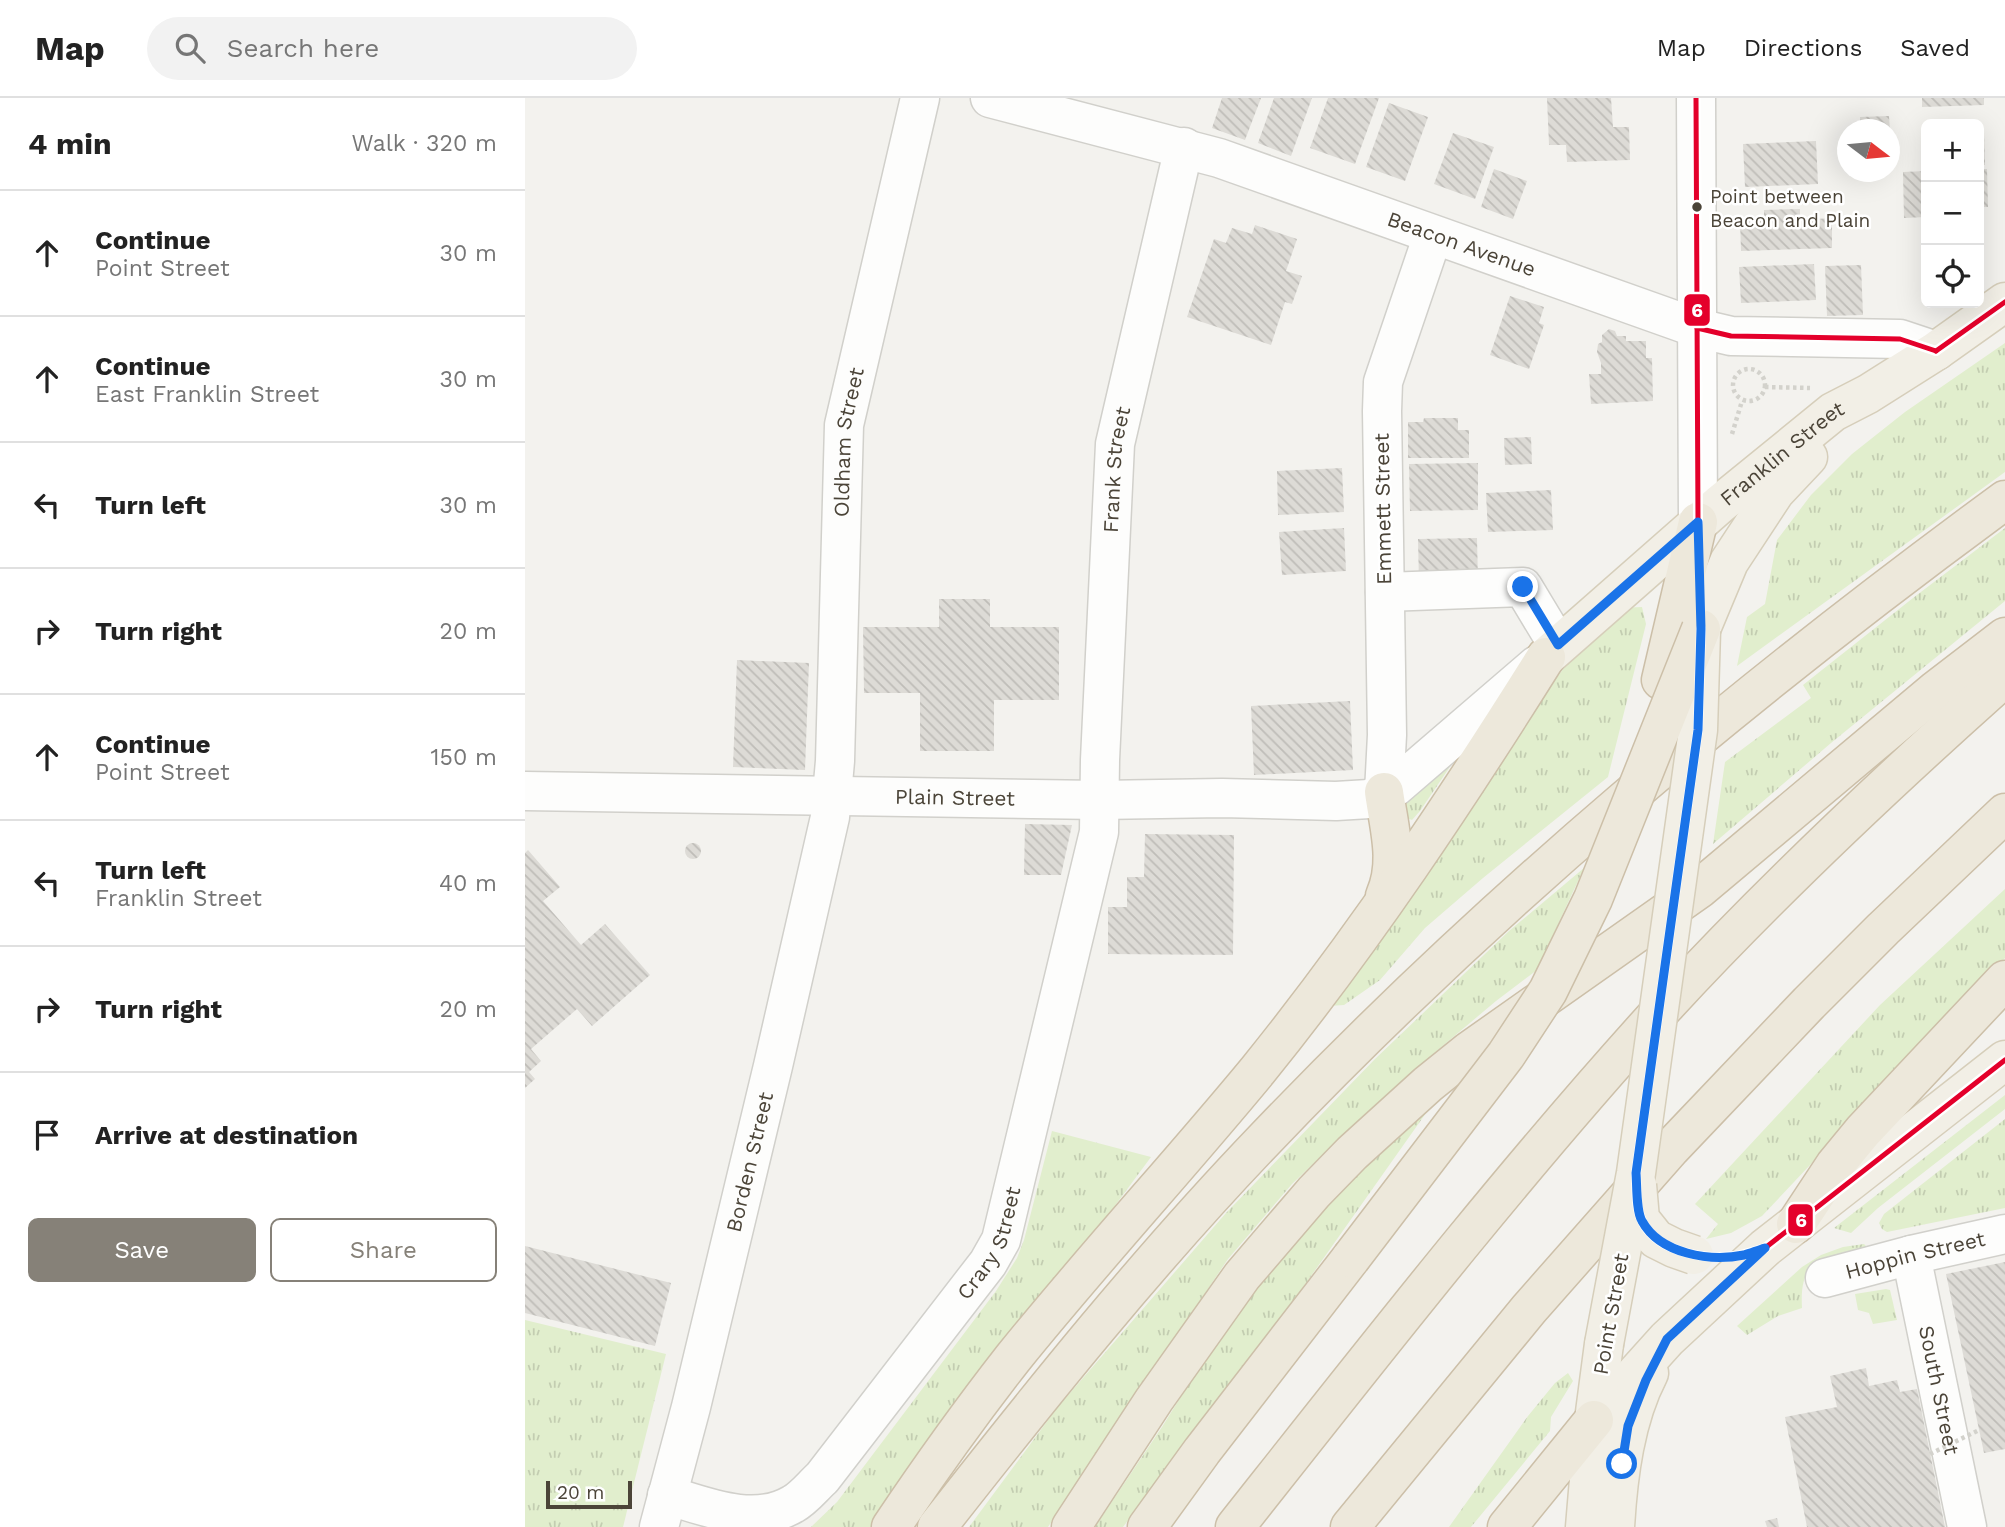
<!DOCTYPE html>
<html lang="en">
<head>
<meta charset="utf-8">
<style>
  :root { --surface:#fff; --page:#f2f2f2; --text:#222; --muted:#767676; --line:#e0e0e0; --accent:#868178 }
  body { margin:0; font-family:"Work Sans",sans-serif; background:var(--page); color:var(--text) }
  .controls { position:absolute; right:21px; top:21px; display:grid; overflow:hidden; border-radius:10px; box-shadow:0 7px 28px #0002 }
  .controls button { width:63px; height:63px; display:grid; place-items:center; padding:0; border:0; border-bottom:2px solid var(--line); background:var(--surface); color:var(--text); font:35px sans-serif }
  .compass { position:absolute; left:1312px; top:21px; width:63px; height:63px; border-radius:50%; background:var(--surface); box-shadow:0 7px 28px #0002; rotate:106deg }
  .scale { position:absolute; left:21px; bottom:18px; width:86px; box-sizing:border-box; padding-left:7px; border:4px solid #4b4438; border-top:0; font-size:19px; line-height:24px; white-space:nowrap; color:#4b4438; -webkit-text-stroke:5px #fff; paint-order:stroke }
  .stop { position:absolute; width:21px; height:21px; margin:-16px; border:5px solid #1a73e8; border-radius:50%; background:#fff }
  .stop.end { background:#1a73e8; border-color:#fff; box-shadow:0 2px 7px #0008 }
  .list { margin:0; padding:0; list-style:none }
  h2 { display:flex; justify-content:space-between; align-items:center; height:91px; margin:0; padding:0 28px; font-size:30px }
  h2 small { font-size:23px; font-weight:400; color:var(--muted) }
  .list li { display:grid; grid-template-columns:46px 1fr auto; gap:21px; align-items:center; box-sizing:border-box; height:126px; padding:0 28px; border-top:2px solid var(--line) }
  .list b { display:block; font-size:26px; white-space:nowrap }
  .list p { margin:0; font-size:23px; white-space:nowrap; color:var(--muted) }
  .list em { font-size:23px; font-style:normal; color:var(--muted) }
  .actions { display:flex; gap:14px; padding:21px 28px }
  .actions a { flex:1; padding:16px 0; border:2px solid var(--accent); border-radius:10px; text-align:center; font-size:24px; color:var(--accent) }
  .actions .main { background:var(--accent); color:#fff }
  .icon { flex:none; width:38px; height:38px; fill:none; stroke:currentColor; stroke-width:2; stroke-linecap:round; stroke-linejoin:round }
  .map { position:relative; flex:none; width:1480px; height:1429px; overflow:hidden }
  header { display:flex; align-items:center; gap:42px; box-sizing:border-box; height:98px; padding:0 35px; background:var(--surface); border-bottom:2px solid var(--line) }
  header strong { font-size:33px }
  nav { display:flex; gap:38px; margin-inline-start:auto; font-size:24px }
  .search { width:490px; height:63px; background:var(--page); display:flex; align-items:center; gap:18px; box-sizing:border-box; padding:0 24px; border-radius:38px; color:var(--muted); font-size:26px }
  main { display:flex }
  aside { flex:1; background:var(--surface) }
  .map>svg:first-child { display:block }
</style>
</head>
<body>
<header>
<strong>Map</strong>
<div class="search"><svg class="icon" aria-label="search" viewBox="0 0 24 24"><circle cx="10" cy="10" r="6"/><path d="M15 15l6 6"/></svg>Search here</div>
<nav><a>Map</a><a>Directions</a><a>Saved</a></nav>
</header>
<main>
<aside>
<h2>4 min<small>Walk · 320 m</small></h2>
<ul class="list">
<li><svg class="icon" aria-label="ahead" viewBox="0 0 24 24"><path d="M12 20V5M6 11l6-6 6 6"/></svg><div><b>Continue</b><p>Point Street</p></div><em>30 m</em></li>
<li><svg class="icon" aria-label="ahead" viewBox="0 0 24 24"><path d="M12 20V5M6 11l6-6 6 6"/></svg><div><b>Continue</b><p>East Franklin Street</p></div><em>30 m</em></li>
<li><svg class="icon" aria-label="left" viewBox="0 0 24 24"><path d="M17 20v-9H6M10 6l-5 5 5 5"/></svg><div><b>Turn left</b></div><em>30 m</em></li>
<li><svg class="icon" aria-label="right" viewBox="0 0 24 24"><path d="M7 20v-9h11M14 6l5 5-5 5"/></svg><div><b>Turn right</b></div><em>20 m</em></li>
<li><svg class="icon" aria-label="ahead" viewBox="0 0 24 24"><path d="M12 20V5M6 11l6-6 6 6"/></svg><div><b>Continue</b><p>Point Street</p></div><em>150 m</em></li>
<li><svg class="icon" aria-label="left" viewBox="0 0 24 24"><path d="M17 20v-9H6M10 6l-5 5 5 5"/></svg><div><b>Turn left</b><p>Franklin Street</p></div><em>40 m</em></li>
<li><svg class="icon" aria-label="right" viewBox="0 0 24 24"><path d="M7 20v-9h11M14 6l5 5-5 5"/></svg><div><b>Turn right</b></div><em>20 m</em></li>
<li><svg class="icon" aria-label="arrive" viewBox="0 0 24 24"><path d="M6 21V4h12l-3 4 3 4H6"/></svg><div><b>Arrive at destination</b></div></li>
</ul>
<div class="actions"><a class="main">Save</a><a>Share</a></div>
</aside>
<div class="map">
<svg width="1480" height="1429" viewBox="0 0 1480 1429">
  <defs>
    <pattern id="grass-tufts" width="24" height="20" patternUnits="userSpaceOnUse" patternTransform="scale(1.75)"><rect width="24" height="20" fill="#e1eecd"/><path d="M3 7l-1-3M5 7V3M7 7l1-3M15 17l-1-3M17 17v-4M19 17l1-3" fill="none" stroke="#c3cdb1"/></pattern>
    <pattern id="building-back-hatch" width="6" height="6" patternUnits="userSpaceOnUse" patternTransform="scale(1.75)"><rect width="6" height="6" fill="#dddbd6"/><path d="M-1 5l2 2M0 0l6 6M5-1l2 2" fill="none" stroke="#bfbdb8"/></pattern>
  </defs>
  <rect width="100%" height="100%" fill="#f3f2ee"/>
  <g fill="url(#grass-tufts)">
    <polygon points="1480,245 1480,374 1212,568 1222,519 1240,506 1252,442 1286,397 1327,356 1380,314"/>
    <polygon points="1480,430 1480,503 1306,645 1188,746 1200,664 1286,600 1278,587 1388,500"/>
    <polygon points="1117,509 1121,526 1083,679 958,780 900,830 855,882 819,907 804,908 958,681 1041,567 1094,510"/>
    <polygon points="939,648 895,713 887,722 882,720 878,700"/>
    <polygon points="1059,770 1012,872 971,903 908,956 840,1016 767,1086 703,1161 523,1429 444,1429 532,1310 701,1115 850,961 984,833"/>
    <polygon points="1480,791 1480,860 1237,1118 1206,1135 1181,1141 1193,1126 1170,1106 1355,907"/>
    <polygon points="918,991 750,1229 598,1429 570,1429 637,1329 721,1194 887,1013"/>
    <polygon points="1480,997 1480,1011 1353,1110 1326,1135 1309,1130"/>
    <polygon points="1480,1021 1480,1110 1362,1134 1357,1131 1354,1125 1359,1116"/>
    <polygon points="527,1033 626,1059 352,1429 286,1429 312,1404 471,1193 492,1160 499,1142"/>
    <path d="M1339,1146L1342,1149L1341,1151C1298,1159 1274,1159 1277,1210L1253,1218L1222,1237L1212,1228L1277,1169L1296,1157L1318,1149Z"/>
    <polygon points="1361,1191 1365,1192 1372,1222 1348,1226 1344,1215 1333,1212 1330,1196"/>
    <polygon points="0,1222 141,1256 98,1429 0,1429"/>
    <polygon points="1043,1275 1048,1283 1026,1319 1025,1333 946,1429 924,1429 1003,1318 1030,1285"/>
  </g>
  <g fill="url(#building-back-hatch)">
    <polygon points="697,0 736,0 720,42 687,30"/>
    <polygon points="749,0 787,0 766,58 733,45"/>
    <polygon points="803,0 854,0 830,66 785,50"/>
    <polygon points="1022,0 1086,0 1088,29 1104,29 1105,62 1042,64 1041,47 1024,47"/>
    <polygon points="1397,0 1459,0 1459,7 1397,9"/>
    <polygon points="864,5 903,19 880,83 841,69"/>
    <polygon points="1364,18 1365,32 1336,32 1335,19"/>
    <polygon points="1459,34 1460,67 1454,67 1454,35"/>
    <polygon points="928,35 969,49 950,101 909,86"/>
    <polygon points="1291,43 1293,86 1220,89 1218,46"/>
    <polygon points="969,71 1002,83 988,121 956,109"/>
    <polygon points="1454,71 1462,71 1463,109 1454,109"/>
    <polygon points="1401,73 1401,119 1379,120 1378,74"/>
    <polygon points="1275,111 1275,122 1307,120 1307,150 1216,153 1215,121 1239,120 1239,112"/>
    <polygon points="730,127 772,141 761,173 777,178 767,206 760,204 746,247 662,219 689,141 701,145 707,130 727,136"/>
    <polygon points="1289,166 1291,202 1216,205 1214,169"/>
    <polygon points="1336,167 1338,217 1302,218 1300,168"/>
    <polygon points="985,198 1019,209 1014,225 1019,227 1004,271 965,257"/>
    <polygon points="1084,231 1090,233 1092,238 1101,238 1101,243 1121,243 1121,260 1127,260 1128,303 1066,306 1064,276 1076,276 1076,265 1072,254 1073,246 1077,244 1077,237"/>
    <polygon points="899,320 933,320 933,332 944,332 944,360 883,360 883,324 898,324"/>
    <polygon points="1006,339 1007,366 980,367 979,340"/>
    <polygon points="953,365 953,412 885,413 884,366"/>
    <polygon points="817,370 819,414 753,417 752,373"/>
    <polygon points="1026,392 1028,432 963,434 961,395"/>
    <polygon points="819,430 821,473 757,477 754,434"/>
    <polygon points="952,440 953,483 894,485 893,441"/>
    <polygon points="414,501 465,501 465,529 534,529 534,602 469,602 469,653 395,653 395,595 339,595 338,529 414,529"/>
    <polygon points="212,562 284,565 280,672 208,669"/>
    <polygon points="825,603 828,672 729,677 726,608"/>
    <polygon points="500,726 547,727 536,777 499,777"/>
    <polygon points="620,736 709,737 708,857 583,856 583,809 602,809 602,779 619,779"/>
    <circle cx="168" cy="753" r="8"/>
    <polygon points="3,752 35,789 18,803 56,847 80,826 125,877 67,928 52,911 6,951 16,963 4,974 10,981 0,990 0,755"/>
    <polygon points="0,1148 146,1185 130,1248 0,1215"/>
    <polygon points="1480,1164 1480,1351 1459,1355 1421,1176"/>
    <polygon points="1341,1270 1344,1288 1372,1282 1375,1294 1392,1291 1420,1429 1282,1429 1260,1319 1312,1309 1305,1278"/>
    <polygon points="1252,1420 1254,1429 1242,1429 1240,1423"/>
  </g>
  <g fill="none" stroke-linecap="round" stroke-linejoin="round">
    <defs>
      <g id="minor">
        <path id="s1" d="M465,0L694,60L1172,230L1206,238L1375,241L1411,253"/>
        <polyline points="1171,0 1173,424"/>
        <polyline points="860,494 998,489 1033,547"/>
        <path id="s2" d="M0,693L574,702L697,700L811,703L844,701L870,689L1012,567"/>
        <polyline points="859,694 862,637 857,313 858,284 908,137"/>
        <path id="s3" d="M1386,1157L1442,1429"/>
        <path id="s4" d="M1300,1180L1386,1157L1480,1136"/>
        <path id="s5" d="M142,1397C182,1409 229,1429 268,1406C279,1400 288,1388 297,1380L463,1165L476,1142L574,734L575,662L590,346L659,49"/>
        <path id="s6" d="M134,1429L166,1309L248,968L305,719L310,663L319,327L395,0"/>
      </g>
      <g id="major">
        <polyline points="1176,531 1204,464 1250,394 1283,359"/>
        <path id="s7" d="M1021,559L1195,406L1308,314L1343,296L1411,253L1480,204"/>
        <polyline points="1069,1322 1142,1241 1240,1150 1480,962"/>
        <polyline points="1060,1429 1069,1322 1079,1246"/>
        <path d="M1090,1429C1093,1378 1100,1321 1124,1275"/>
      </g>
      <g id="highway">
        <polyline points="1136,582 1173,424"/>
        <path d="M859,694C864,730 875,764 860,798"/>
        <polyline points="1271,1126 1310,1067 1338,1033 1480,882"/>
        <path d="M366,1429C405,1371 445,1315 488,1260C567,1162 653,1069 733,972C839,841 932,701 1021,559"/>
        <path d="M412,1429C517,1295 623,1163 740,1041C966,804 1217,595 1480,402"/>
        <polyline points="546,1429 629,1302 717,1178 789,1094 827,1055 903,986 944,953 1174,791 1411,592 1480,539"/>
        <polyline points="622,1429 677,1353 826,1160"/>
        <path d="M710,1429C850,1252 988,1075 1140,908C1247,792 1362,684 1480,579"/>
        <polyline points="825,1429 1004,1211 1146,1050 1284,905 1358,831 1480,715"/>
        <polyline points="982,1429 1069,1322"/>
      </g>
    </defs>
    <use href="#minor" stroke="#d1d0cb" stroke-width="41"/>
    <use href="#major" stroke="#d6ceba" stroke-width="41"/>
    <use href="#highway" stroke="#ccbfa8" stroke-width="41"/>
    <g stroke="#d3d2cc" stroke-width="4.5" stroke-dasharray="3.5 3.5" stroke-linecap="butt">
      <circle cx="1224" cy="287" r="16"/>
      <polyline points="1240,289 1285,290"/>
      <polyline points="1207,336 1217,303"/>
    </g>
    <use href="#minor" stroke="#fdfdfc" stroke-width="38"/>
    <use href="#major" stroke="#f2efe6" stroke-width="38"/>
    <use href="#highway" stroke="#ede8db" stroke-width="38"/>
    <defs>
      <g id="major-bridge">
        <polyline points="1112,1087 1115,1121 1131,1141 1149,1150 1169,1157"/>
        <polyline points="1079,1246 1111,1075 1173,632 1176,533"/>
      </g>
      <polyline id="highway-bridge" points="826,1160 981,957 1023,893 1068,801 1176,531"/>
    </defs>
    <use href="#major-bridge" stroke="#d6ceba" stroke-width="41" stroke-linecap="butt"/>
    <use href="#highway-bridge" stroke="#ccbfa8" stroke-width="41" stroke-linecap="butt"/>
    <polyline stroke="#d3d2cc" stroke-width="4.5" stroke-dasharray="3.5 3.5" stroke-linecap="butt" points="1405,1356 1454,1332"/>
    <use href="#major-bridge" stroke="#f2efe6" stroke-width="38"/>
    <use href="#highway-bridge" stroke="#ede8db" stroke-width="38"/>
    <defs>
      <g id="bus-1">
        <polyline points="1171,0 1173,424"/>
        <polyline points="1172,230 1206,238 1375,241 1411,253"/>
        <polyline points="1411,253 1480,204"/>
        <path d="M1176,531L1173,632L1111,1075C1112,1089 1110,1105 1115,1118C1127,1153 1177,1162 1209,1158C1220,1157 1229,1153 1240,1150L1480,962"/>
      </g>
    </defs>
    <use href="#bus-1" stroke="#fff" stroke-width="10"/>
    <use href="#bus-1" stroke="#e4002b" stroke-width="5"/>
  </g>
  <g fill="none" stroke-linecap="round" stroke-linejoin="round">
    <path stroke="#1a73e8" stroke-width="9" d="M998,489L1033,547L1173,424L1176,531L1173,632L1111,1075C1112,1087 1111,1113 1117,1123C1135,1156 1185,1164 1219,1157C1226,1155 1233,1152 1240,1150L1142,1241L1121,1282L1103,1328L1097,1366"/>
  </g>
  <circle fill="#4b4438" stroke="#fff" stroke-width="2.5" cx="1172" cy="109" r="6"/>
  <g text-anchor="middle" stroke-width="5" stroke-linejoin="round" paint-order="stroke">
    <g font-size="19" fill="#4b4438" stroke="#fff" text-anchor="start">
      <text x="1185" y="105">Point between<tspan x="1185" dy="24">Beacon and Plain</tspan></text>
    </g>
    <g font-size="21" fill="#4b4438" stroke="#fff">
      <text dy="7" stroke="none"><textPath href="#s1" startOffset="494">Beacon Avenue</textPath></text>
      <text dy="7" stroke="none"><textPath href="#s6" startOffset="1106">Oldham Street</textPath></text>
      <text dy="7" stroke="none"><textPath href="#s7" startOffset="312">Franklin Street</textPath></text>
      <text dy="7" stroke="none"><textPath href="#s5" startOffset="1250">Frank Street</textPath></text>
      <text transform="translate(858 411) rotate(-91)" y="7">Emmett Street</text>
      <text dy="7" stroke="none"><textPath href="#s2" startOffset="430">Plain Street</textPath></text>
      <text dy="7" stroke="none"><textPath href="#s6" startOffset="376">Borden Street</textPath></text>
      <text dy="7" stroke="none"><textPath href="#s5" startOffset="460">Crary Street</textPath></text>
      <text dy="7" stroke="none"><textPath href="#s4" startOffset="93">Hoppin Street</textPath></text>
      <text transform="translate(1086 1216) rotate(-80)" y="7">Point Street</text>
      <text dy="7" stroke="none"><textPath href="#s3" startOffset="138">South Street</textPath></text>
    </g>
  </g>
  <g stroke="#fff" stroke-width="2.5">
    <rect x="1158" y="195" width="28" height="34" rx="7" fill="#e4002b"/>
    <rect x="1262" y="1105" width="27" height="34" rx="7" fill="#e4002b"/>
  </g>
  <g font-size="19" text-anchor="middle" font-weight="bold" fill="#fff">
    <text x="1172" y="219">6</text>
    <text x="1276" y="1129">6</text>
  </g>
</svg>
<div class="controls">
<button>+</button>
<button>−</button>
<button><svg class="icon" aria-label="locate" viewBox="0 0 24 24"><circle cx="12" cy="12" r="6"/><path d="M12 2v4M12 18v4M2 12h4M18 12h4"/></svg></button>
</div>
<svg class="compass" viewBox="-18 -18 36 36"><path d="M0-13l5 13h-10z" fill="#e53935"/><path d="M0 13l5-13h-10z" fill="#767676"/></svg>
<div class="scale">20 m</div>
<div class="stop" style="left:1097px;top:1366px"></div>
<div class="stop end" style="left:998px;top:489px"></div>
</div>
</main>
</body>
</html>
